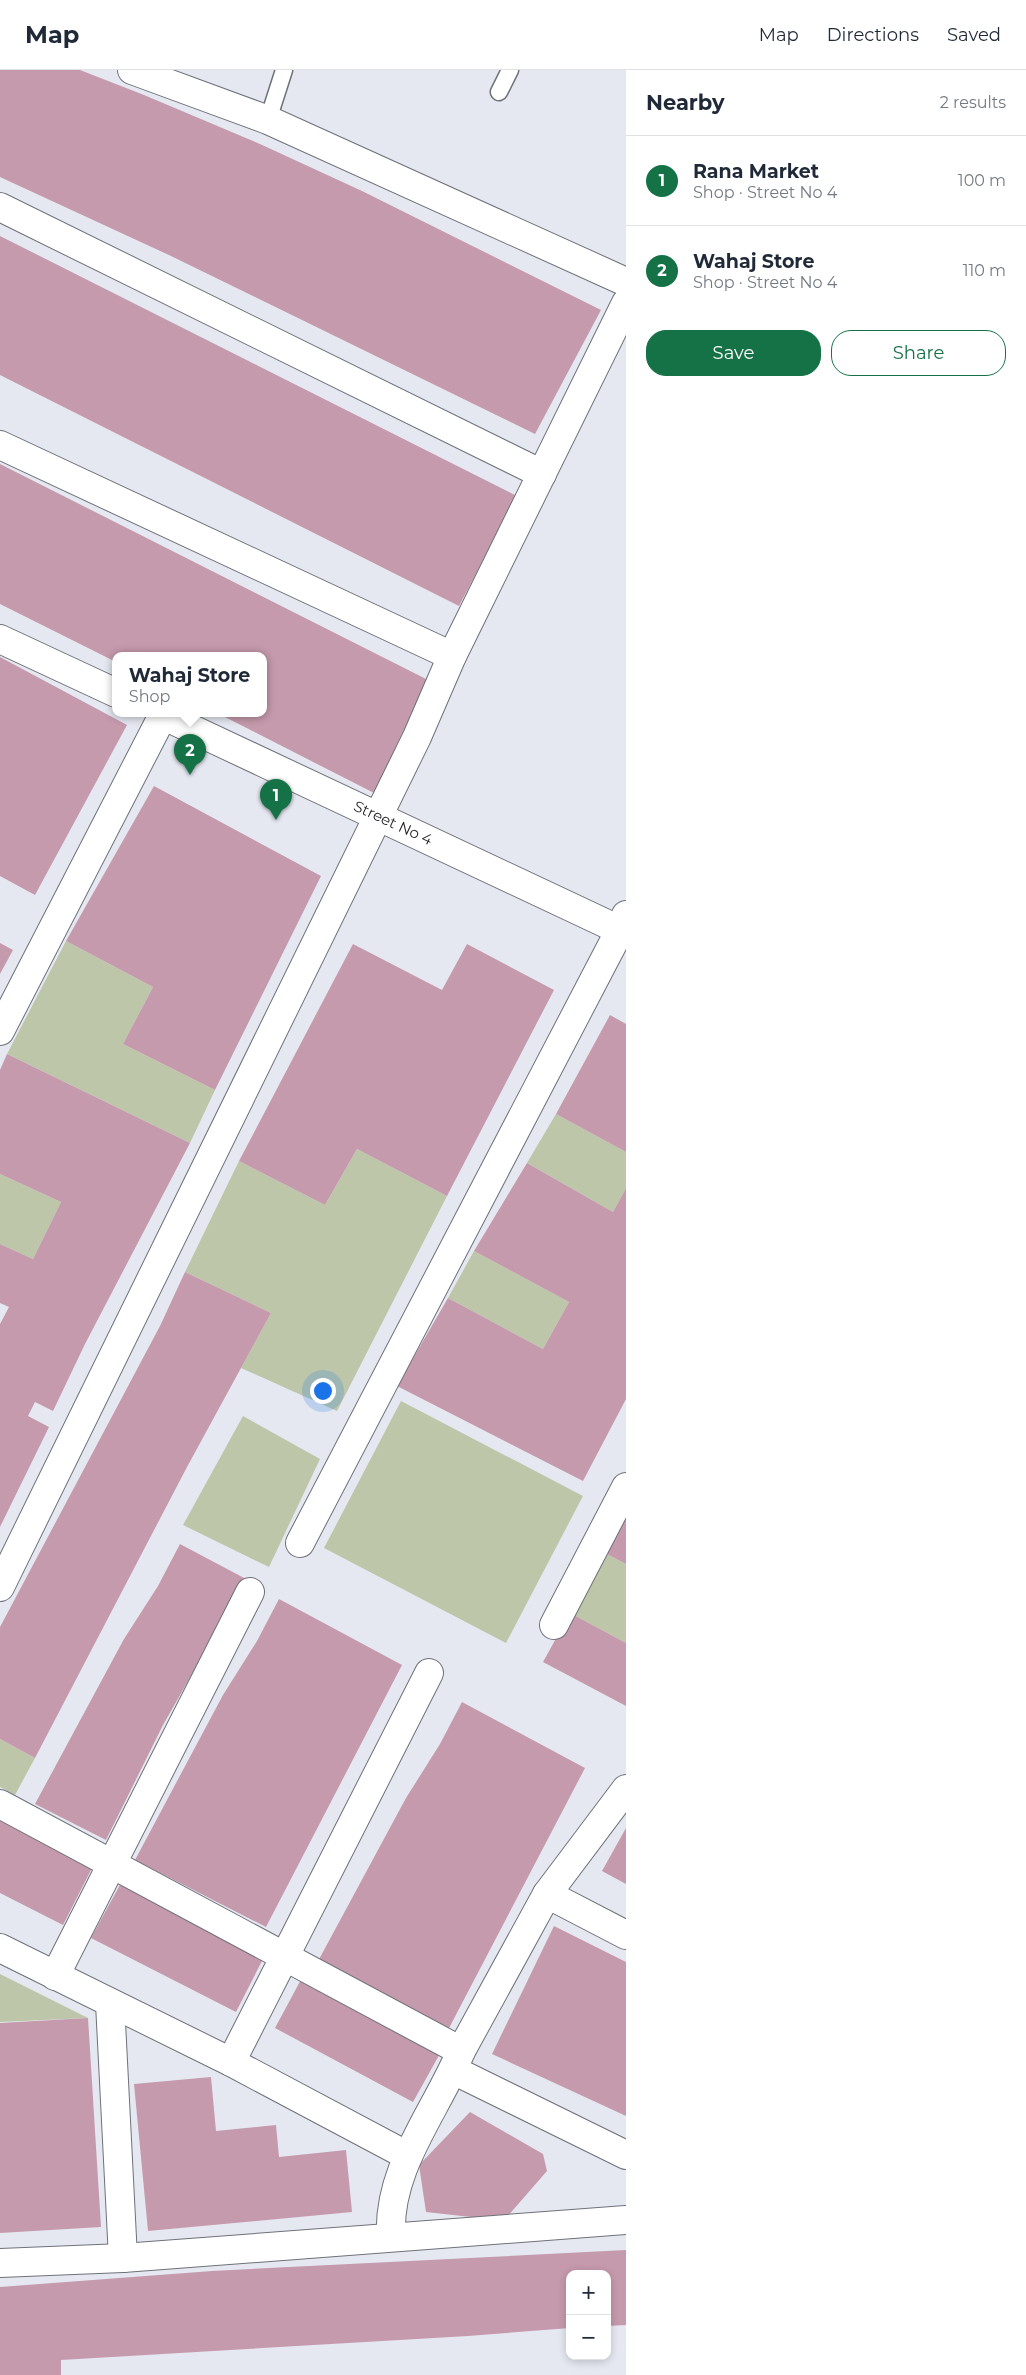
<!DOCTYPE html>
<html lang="en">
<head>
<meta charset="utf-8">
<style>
  :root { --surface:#fff; --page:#f6f6f7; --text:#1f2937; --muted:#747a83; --line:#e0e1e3; --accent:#157246 }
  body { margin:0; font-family:Montserrat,sans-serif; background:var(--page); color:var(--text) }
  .controls { position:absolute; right:15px; bottom:15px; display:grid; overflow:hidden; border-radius:10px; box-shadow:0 2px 8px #0003 }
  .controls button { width:45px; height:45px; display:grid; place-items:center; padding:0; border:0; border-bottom:1px solid var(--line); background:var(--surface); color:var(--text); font:25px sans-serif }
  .you { position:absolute; left:322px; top:1320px; width:18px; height:18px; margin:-12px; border:4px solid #fff; border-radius:50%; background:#1a73e8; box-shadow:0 0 0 8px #1a73e833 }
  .badge { display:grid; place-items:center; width:32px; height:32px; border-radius:50%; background:var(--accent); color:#fff; font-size:16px; font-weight:700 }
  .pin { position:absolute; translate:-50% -41px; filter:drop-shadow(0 1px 2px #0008) }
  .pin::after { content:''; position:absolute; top:26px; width:18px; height:15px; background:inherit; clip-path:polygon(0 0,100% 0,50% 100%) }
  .popup { position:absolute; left:112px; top:582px; width:155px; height:65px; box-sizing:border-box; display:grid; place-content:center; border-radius:10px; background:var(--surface); filter:drop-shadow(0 1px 4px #0005); font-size:16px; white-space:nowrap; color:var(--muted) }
  .popup b { font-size:19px; color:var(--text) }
  .popup::after { content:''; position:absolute; left:50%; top:100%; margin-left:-10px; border:10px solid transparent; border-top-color:var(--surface) }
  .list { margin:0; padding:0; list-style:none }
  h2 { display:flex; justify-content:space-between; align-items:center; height:65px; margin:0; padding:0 20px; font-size:21px }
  h2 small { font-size:16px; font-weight:400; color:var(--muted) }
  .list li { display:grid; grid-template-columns:32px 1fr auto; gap:15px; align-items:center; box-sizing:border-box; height:90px; padding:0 20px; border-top:1px solid var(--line) }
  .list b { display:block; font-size:19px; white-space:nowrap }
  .list p { margin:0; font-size:16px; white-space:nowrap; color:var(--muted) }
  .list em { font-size:16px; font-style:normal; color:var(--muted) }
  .actions { display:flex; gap:10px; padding:15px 20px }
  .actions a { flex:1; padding:11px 0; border:1px solid var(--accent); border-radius:20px; text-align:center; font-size:18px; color:var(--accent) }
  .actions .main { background:var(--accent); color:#fff }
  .map { position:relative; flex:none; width:626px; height:2305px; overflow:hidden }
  header { display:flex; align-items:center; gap:30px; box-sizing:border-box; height:70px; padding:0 25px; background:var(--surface); border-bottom:1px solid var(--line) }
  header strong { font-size:24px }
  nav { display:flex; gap:28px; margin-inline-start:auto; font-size:18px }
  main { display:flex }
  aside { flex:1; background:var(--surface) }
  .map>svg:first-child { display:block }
</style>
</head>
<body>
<header>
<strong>Map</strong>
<nav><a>Map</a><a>Directions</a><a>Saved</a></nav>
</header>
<main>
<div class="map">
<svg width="626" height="2305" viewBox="0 0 626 2305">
  <rect width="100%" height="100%" fill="#e5e8f1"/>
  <g fill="#bdc6a9">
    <polygon points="66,871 153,917 123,974 215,1020 190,1073 7,984"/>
    <polygon points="556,1044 626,1082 626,1118 613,1142 527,1093"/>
    <polygon points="357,1079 447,1126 337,1341 241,1298 271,1243 185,1202 239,1091 325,1135"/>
    <polygon points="0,1104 61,1132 33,1189 0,1174"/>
    <polygon points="474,1181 569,1232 543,1279 448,1228"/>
    <polygon points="401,1331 583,1426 506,1573 324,1478"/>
    <polygon points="243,1346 320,1389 269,1497 183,1455"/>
    <polygon points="603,1482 626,1494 626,1573 570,1543"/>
    <polygon points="0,1669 35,1688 15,1725 0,1717"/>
    <polygon points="0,1904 88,1948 0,1952"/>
  </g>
  <g fill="#c59aac">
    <polygon points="0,0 80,0 144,25 260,74 362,121 601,240 535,364 171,186 0,107"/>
    <polygon points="0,166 517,426 459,536 0,305"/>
    <polygon points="0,394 434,613 376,724 219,644 264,644 264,586 116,586 116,592 0,534"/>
    <polygon points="0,587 127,655 35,825 0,806"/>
    <polygon points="154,716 321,806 215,1020 123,974 153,917 66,871"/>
    <polygon points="0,873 13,880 0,904"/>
    <polygon points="353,874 442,920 467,874 554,920 447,1126 357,1079 325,1135 239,1091"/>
    <polygon points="610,945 626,954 626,1082 556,1044"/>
    <polygon points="7,984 190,1073 85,1274 53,1341 35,1332 28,1346 49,1357 0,1457 0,1254 9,1237 0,1233 0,1174 33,1189 61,1132 0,1104 0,1000"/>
    <polygon points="527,1093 613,1142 626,1118 626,1329 583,1411 397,1316 448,1228 543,1279 569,1232 474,1181"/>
    <polygon points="185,1202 271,1243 187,1397 35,1688 0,1669 0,1557 160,1256"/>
    <polygon points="626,1439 626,1494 603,1482"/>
    <polygon points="180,1474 246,1509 163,1655 106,1770 35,1734 124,1569 158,1516"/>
    <polygon points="279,1529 402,1595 266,1857 135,1790 223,1625 257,1571"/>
    <polygon points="570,1543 626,1573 626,1636 543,1592"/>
    <polygon points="462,1632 585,1698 448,1960 317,1893 406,1728 440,1674"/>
    <polygon points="0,1745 93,1796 63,1855 0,1823"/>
    <polygon points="626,1758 626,1814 602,1801"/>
    <polygon points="122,1811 265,1885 236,1942 91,1868"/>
    <polygon points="554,1856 626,1892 626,2046 492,1984"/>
    <polygon points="304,1904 442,1980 413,2032 275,1958"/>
    <polygon points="88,1948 101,2157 0,2163 0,1953"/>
    <polygon points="211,2007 216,2061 276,2055 279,2087 346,2080 352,2142 148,2161 134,2014"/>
    <polygon points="470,2042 543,2084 547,2101 506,2148 498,2150 426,2142 419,2095"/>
    <polygon points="626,2180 626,2255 607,2256 607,2204 570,2204 570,2258 468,2266 61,2290 61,2305 0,2305 0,2217 212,2201"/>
  </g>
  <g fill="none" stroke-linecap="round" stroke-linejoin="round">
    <defs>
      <g id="service">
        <polyline points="499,22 510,0"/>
        <polyline points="268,50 284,0"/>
      </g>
      <g id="minor">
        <polyline points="132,0 268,50 626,212"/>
        <polyline points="0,137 542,404"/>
        <polyline points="0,375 452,586"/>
        <polyline points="0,569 116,623"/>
        <polyline points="160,644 626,863"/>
        <polyline points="0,961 163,645"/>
        <polyline points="300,1473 620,860 626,845"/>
        <polyline points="0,1517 417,667 452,586 626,233"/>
        <polyline points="554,1555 626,1417"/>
        <polyline points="0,1734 461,1981"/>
        <polyline points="547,1824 626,1865"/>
        <polyline points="0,1878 231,1992 408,2086"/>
        <polyline points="55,1906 250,1522"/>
        <polyline points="110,1933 123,2188"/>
        <polyline points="231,1992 429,1603"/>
        <polyline points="453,2000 626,2085"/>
        <path d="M391,2167C387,2098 436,2042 461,1981L547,1824L626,1719"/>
        <polyline points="0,2193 123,2188 626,2150"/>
      </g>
    </defs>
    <use href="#service" stroke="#6e7179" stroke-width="19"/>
    <use href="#minor" stroke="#6e7179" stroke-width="30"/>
    <use href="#service" stroke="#fff" stroke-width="16"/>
    <use href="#minor" stroke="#fff" stroke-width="28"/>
  </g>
  <g text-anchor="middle" stroke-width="5" stroke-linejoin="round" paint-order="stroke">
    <g font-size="15" fill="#242529" stroke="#fff">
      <text transform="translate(393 753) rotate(25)" y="5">Street No 4</text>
    </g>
  </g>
</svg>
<div class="controls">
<button>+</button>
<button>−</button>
</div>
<div class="you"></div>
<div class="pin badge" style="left:276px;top:750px">1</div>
<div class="pin badge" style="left:190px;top:705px">2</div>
<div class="popup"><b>Wahaj Store</b>Shop</div>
</div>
<aside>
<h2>Nearby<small>2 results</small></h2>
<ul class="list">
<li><span class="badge">1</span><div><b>Rana Market</b><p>Shop · Street No 4</p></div><em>100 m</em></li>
<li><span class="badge">2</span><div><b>Wahaj Store</b><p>Shop · Street No 4</p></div><em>110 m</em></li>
</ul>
<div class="actions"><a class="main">Save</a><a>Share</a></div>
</aside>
</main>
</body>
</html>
